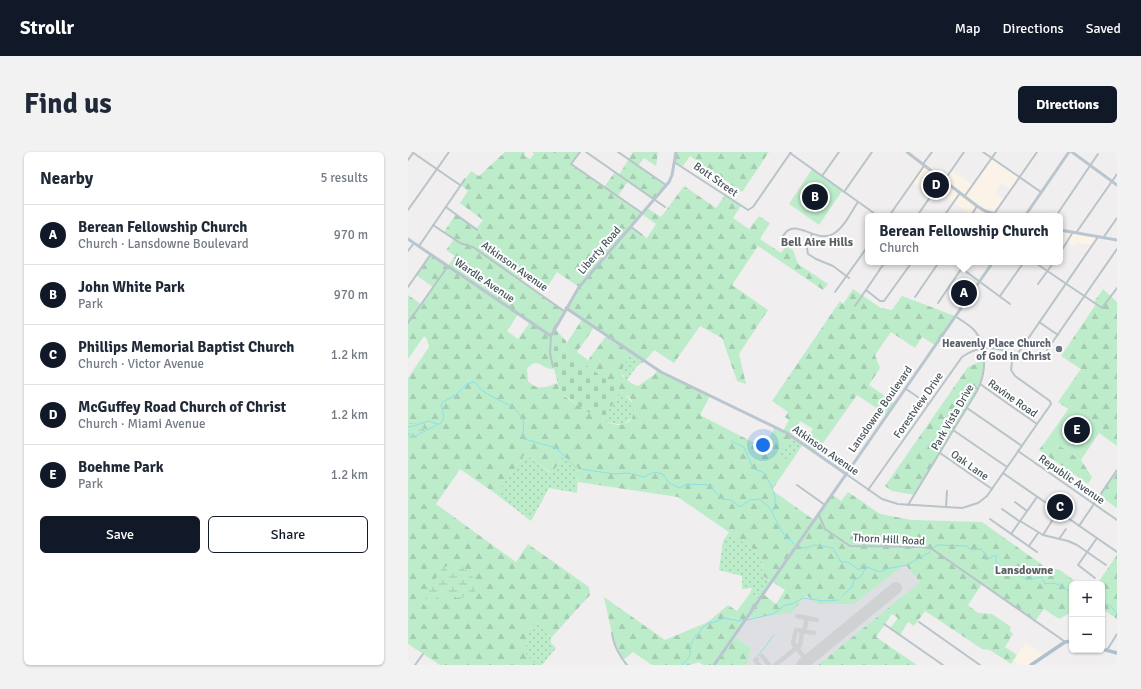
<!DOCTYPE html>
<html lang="en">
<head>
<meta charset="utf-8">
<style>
  :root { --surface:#fff; --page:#f2f2f3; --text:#1f2937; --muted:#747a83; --line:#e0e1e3; --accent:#111827 }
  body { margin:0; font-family:Signika,sans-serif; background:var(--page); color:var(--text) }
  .controls { position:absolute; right:12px; bottom:12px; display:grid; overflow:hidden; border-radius:6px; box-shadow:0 1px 3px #0004 }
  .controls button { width:36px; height:36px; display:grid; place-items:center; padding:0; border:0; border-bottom:1px solid var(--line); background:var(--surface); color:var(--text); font:20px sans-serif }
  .you { position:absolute; left:355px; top:293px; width:14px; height:14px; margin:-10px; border:3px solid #fff; border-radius:50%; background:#1a73e8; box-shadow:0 0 0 6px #1a73e833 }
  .badge { display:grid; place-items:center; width:26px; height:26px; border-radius:50%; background:var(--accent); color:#fff; font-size:13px; font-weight:700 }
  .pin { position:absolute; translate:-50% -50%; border:2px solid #fff; box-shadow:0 1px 4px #0006 }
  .popup { position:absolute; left:457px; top:61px; width:198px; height:52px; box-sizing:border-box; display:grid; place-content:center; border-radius:6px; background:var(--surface); filter:drop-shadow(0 1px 3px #0005); font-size:13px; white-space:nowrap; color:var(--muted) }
  .popup b { font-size:15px; color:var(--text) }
  .popup::after { content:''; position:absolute; left:50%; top:100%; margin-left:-8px; border:8px solid transparent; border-top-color:var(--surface) }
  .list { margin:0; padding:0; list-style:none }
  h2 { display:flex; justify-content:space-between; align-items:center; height:52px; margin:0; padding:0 16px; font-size:17px }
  h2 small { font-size:13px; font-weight:400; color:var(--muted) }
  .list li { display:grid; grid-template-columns:26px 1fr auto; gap:12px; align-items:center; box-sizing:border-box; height:60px; padding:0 16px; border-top:1px solid var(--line) }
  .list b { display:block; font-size:15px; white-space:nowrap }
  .list p { margin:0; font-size:13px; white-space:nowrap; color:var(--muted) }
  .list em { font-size:13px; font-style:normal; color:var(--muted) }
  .actions { display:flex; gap:8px; padding:12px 16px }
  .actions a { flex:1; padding:9px 0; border:1px solid var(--accent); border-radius:6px; text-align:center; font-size:14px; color:var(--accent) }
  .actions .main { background:var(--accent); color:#fff }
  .map { position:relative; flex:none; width:709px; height:513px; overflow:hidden; border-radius:6px }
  header { display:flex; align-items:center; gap:24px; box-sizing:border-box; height:56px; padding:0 20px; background:var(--accent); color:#fff }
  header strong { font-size:19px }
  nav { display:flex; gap:22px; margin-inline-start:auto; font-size:14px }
  .intro { display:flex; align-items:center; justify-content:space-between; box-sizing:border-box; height:96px; padding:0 24px }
  h1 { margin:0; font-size:28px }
  .button { padding:10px 18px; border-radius:6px; background:var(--accent); color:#fff; font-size:14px; font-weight:700 }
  main { display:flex; gap:24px; padding:0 24px }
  aside { flex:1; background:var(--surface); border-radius:6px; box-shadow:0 1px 3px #0004 }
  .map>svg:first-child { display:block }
</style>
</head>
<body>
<header>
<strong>Strollr</strong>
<nav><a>Map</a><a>Directions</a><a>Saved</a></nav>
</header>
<div class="intro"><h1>Find us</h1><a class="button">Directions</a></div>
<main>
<aside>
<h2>Nearby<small>5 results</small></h2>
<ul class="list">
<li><span class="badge">A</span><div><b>Berean Fellowship Church</b><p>Church · Lansdowne Boulevard</p></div><em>970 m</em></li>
<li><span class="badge">B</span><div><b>John White Park</b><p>Park</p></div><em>970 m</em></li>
<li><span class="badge">C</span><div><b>Phillips Memorial Baptist Church</b><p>Church · Victor Avenue</p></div><em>1.2 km</em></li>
<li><span class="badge">D</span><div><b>McGuffey Road Church of Christ</b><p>Church · Miami Avenue</p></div><em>1.2 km</em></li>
<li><span class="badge">E</span><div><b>Boehme Park</b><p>Park</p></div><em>1.2 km</em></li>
</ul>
<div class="actions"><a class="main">Save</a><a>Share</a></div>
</aside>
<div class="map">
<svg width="709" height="513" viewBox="0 0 709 513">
  <defs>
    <pattern id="grass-dots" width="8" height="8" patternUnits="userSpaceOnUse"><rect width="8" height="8" fill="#bdecca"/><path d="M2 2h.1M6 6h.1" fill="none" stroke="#a4ccb0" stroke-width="1.8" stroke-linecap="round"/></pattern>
    <pattern id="forest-firs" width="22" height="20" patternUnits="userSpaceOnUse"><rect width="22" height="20" fill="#bdecca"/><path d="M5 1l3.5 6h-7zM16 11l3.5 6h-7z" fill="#a4ccb0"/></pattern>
    <pattern id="wetland-marsh" width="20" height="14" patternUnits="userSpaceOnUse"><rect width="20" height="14" fill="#bdecca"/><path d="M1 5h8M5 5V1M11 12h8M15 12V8" fill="none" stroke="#a4ccb0"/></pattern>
    <pattern id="cemetery-stones" width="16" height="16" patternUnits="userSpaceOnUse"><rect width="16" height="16" fill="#bdecca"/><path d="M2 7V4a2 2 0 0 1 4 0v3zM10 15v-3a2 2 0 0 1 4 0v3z" fill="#a4ccb0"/></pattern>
  </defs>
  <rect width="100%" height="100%" fill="#f0eeee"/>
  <g fill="#fbf3e7">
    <polygon points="583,6 611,25 603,37 593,31 587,41 596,47 586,62 593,64 565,64 518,31 514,36 505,30 516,14 536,29 543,18 565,33"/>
    <polygon points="654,78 690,85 684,93 670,91 667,95 660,90 656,95 652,93 652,80"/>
    <polygon points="618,491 637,504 623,513 612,513 605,508"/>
  </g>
  <polygon fill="#dddfe2" points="497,411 512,430 410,513 339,513 343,496 326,484 338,466 398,443 446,452"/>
  <g fill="url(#grass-dots)">
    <path d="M224,200L237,209L229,214L219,228C209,219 217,210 224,200Z"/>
    <polygon points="214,239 227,254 225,265 215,273 193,269"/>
    <polygon points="383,283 395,292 383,310 370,304"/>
    <polygon points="117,302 143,321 155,304 170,315 169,341 141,336 123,369 88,342"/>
    <polygon points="321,380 354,403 355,424 363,430 351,447 342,441 344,436 334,437 334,424 311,418 315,389"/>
    <polygon points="128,470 143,486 143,491 148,496 134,513 129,513 118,503 118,492 120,487 118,480"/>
  </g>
  <g fill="url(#forest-firs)" fill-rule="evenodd">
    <path d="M97,0H117L116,3L122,7L126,2L124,0H172L164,12L196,35L207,20L211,23L225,0H250L248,14L236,6L230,14L258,33L246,47L220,29L210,44L234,61L239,56L253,65L276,34L308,56L317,43L333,54L325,66L341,77L351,64L362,71L352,87L373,101L378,94L385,98L390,112L420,132L415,138L350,94L324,133L360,158L331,202L338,232L329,229L314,186L292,174L266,211L246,198L237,209L224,200L215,215L214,224L223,231L230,234L246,223L250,218L302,244L292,263L356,296L367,275L375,279L381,268L377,265L380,260L364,249L432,149L435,152L445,137L473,156L484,158L494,144L547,164L527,193L514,185L507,196L483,180L467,203L472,216L461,233L487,251L479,263L449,243L408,301L395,292L405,277L392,269L371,304L383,310L364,338L406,368L424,342L433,349L440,340L472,362L504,368L574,370L636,414L652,418L671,432H664V465L660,462L651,467L636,457L627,469L574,432L560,453L570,461L584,462L603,475L602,479L605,482L597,495L609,503L603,512L582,498L574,497L517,459L506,474L500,470L492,483L482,476L490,466L484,462L468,485L509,513H410L512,430L497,412L446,452H411L398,443L383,461L338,466L326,484L343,496L339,513H295L291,510L282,513H244L225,500L215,508L205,487L196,445L257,488L300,470L320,453L329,459L342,441L351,447L355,442L368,452L377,438L355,424L354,403L270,345L170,330V315L155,304L144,321L117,302L88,342L52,317L28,352L108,410L120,392L181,435L182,443L143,486L128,470L118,480L120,487L118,492V503L129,513H32L0,492V226L21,195L19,187L16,184L0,207V143L13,152L25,135L8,123L23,102L40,114L47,104L38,98L46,87L36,80L48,62L69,76L75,68L52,51L60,39L53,33L63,19L71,24ZM234,62L248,72L239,86L223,75ZM119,120L140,134L149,120L171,135L158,156L175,166L155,197L223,247L227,257C221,290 185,263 170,253C165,250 156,245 153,240C151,238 151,234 150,231C139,235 129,239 120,229L119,217C130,203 134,218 145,217L143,210L144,182L156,159L113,128ZM110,162L122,170L110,187L99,179ZM187,174L199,183L180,208L169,200Z"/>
    <polygon points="268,0 361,0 334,40 282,4 275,14 266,10"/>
    <polygon points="695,137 709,150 709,294 691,281 695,275 663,253 660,257 650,250 673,217 653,204 688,152 686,150"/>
    <polygon points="576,208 576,220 571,235 507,343 484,339 477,334 560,215"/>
    <polygon points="640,286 673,308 684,325 680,332 631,298"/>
    <polygon points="709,318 709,356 692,344"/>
    <polygon points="709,403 709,467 697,459 694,463 694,432 689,432"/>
  </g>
  <g fill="url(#wetland-marsh)">
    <polygon points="0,271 16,272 15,287 0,293"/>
    <path d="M43,412L54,413L56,418H60C66,424 67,432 67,441L63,445L49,446L45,443L33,442L22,452L18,454L14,451L21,441L19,439C24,431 34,414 43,412Z"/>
  </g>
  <polygon fill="url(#cemetery-stones)" points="147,177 159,190 155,197 214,239 193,269 153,241 142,204 143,186"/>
  <g fill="#bdecca">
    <polygon points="404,17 434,39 411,73 381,52"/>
    <polygon points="663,253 695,275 673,308 640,286"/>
  </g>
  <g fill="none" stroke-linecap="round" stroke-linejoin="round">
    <g stroke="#8cdfe8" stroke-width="1">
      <polyline points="0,275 6,274 20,269 30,272"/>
      <path d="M0,282L7,284L33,271L36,266L33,252L35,250L48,243L59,232L66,230C70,233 71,236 75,239C87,248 107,252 114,266C118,273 113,281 116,287L148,296L169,316"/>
      <path d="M323,289L336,295L344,314L346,317L355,320C363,332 371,345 365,359"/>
      <polyline points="173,317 206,322 220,321 236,325 246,320 255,322 260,330 271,336 279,332 301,333 314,347 323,348 332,355 342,348 351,347 361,355 375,381 386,392"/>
      <polyline points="390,395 397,396 407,393 425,396 433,410 440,410 451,418 454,413 472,420 478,417 499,413 522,400"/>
      <path d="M525,396L529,393L558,394L564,398L572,397L576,400L578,408L588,403V410L593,416L598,414L619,428L634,425L637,432C649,429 656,435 664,442"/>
      <polyline points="434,444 444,435 446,428 453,425 458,415"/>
      <polyline points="694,453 702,453 709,462"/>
      <polyline points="339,468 365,462 377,453 384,452 395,446 415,449 430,448"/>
      <polyline points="350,504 366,483"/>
      <path d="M274,513C278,508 285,504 281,496L288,483H290L294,476L302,470L304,471L316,466L331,469L337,467"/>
    </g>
    <g stroke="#d0d1d3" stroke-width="4.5">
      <polyline points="389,464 399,466"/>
      <polyline points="394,479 388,478 385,491 399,509"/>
      <polyline points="396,480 399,466 409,468"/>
      <polyline points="354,504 361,513"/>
      <polyline points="349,507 347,508 351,513"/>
      <polyline points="367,513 392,493 394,479 406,481"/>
    </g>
    <polyline stroke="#d0d1d3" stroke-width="12" points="394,513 488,436"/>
    <g stroke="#b9c4ca" stroke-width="2">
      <polyline points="4,0 52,33"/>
      <polyline points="146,0 147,0"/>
      <polyline points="172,0 163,12 234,61"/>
      <polyline points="178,0 257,55"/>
      <polyline points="210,0 258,33"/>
      <polyline points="575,0 633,40"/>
      <polyline points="382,1 470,64"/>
      <polyline points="0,8 5,1"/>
      <polyline points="266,10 340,58 345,55 383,0"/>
      <polyline points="515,12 524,0"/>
      <polyline points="414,24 431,0"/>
      <polyline points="536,29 556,0"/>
      <polyline points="436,40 464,0"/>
      <polyline points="556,45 588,0"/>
      <polyline points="38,55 69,78"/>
      <polyline points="0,58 41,0"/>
      <polyline points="586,62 629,0"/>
      <polyline points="481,64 516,14"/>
      <polyline points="509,64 534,28"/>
      <polyline points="536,64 552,41"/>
      <polyline points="563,64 569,54"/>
      <polyline points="648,64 690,2"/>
      <polyline points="25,73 52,91 65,95 156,159"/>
      <polyline points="223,75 234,83"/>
      <polyline points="668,81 709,22"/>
      <polyline points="404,82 399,96 400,102 408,107 425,114 441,126"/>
      <path d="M375,84C387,64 407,92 425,82C436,76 443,60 450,50"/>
      <polyline points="695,86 709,66"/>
      <polyline points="11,94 57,27"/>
      <polyline points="0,99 6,91"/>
      <polyline points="652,101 665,80"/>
      <polyline points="545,110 602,152"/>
      <polyline points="626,110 694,156 709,136"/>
      <polyline points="630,132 646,110"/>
      <polyline points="0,135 23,102"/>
      <polyline points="458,138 472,149 476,149 504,110"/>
      <polyline points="427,140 460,94"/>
      <polyline points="592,144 616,110"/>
      <polyline points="507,145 531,110"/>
      <polyline points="530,151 558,110"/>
      <polyline points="447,154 477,110"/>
      <polyline points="631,170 650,183"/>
      <polyline points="0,171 40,114"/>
      <polyline points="143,184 142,201 145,215"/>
      <polyline points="639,198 709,97"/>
      <polyline points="572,232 629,272"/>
      <polyline points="498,237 520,252"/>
      <polyline points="559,256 614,294"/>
      <polyline points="545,278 599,315"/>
      <polyline points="610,299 709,368"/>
      <polyline points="532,301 584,337"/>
      <polyline points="595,321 709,400"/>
      <polyline points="438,322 474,347 490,352 554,356 570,351 579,344 643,252 642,249 607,224 603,218 604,210 690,85"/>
      <polyline points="389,333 417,353"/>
      <path d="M460,338L554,205C571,193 590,194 608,204"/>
      <polyline points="607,350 619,359"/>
      <path d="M500,353L569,239C578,222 580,195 567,179C562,173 554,169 547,164"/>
      <polyline points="538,355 539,339"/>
      <polyline points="594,357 611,369"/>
      <polyline points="411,363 417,377 442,394 515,395 524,397 656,489"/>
      <polyline points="582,367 629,400"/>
      <polyline points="612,369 635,383 660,389 669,393 698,413"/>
      <polyline points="671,374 709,318"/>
      <polyline points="603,382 629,345"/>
      <polyline points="635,383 647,364"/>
      <polyline points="651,387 658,377"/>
      <polyline points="621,394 630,381"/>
      <polyline points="687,426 670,413 689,386"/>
      <polyline points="511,470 572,513"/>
      <polyline points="476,472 535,513"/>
      <path d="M204,481C205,492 212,505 219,513"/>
      <polyline points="699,498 709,482"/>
      <polyline points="7,513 15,502"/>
    </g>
    <g stroke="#bac6cf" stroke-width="3">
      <polyline points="499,0 569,54 577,59 593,64"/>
      <polyline points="664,0 709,33"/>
      <polyline points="617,64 661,0"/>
      <polyline points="652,78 709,88"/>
      <polyline points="0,87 143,184 171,135 261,30 264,23 268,0"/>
      <polyline points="158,156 253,220 379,281 438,322"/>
      <polyline points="306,513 585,110"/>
    </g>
    <g stroke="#aec0cc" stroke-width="3.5">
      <polyline points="694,497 709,501"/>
      <polyline points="623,513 657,490 664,489"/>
    </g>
  </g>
  <circle fill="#6b7280" stroke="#fff" stroke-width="1.5" cx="651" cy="197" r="4"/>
  <g text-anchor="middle" stroke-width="4" stroke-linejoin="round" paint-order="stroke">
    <g font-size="11" fill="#47535a" stroke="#fff">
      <text transform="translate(308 27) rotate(35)" y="4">Bott Street</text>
      <text transform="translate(191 98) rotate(-49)" y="4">Liberty Road</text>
      <text transform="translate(107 114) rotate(35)" y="4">Atkinson Avenue</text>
      <text transform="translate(77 128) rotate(34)" y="4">Wardle Avenue</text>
      <text transform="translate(605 246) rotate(35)" y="4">Ravine Road</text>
      <text transform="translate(510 253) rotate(-55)" y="4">Forestview Drive</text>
      <text transform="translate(472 257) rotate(-55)" y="4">Lansdowne Boulevard</text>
      <text transform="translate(544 265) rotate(-60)" y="4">Park Vista Drive</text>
      <text transform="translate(418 298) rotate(35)" y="4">Atkinson Avenue</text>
      <text transform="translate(562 313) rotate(35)" y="4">Oak Lane</text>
      <text transform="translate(664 327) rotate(35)" y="4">Republic Avenue</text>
      <text transform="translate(481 387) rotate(3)" y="4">Thorn Hill Road</text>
    </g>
    <g font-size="11" font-weight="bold" fill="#5b616d" stroke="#fff" text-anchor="end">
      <text x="643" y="195">Heavenly Place Church<tspan x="643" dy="13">of God in Christ</tspan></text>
    </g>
    <g font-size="12" font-weight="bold" fill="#5a5f62" stroke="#fff">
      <text x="409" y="94">Bell Aire Hills</text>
      <text x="616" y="422">Lansdowne</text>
    </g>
  </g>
</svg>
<div class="controls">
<button>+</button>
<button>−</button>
</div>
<div class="you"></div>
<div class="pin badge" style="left:556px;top:141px">A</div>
<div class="popup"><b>Berean Fellowship Church</b>Church</div>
<div class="pin badge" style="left:407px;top:45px">B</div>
<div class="pin badge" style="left:652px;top:355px">C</div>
<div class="pin badge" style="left:528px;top:33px">D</div>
<div class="pin badge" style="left:669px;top:278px">E</div>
</div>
</main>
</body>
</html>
